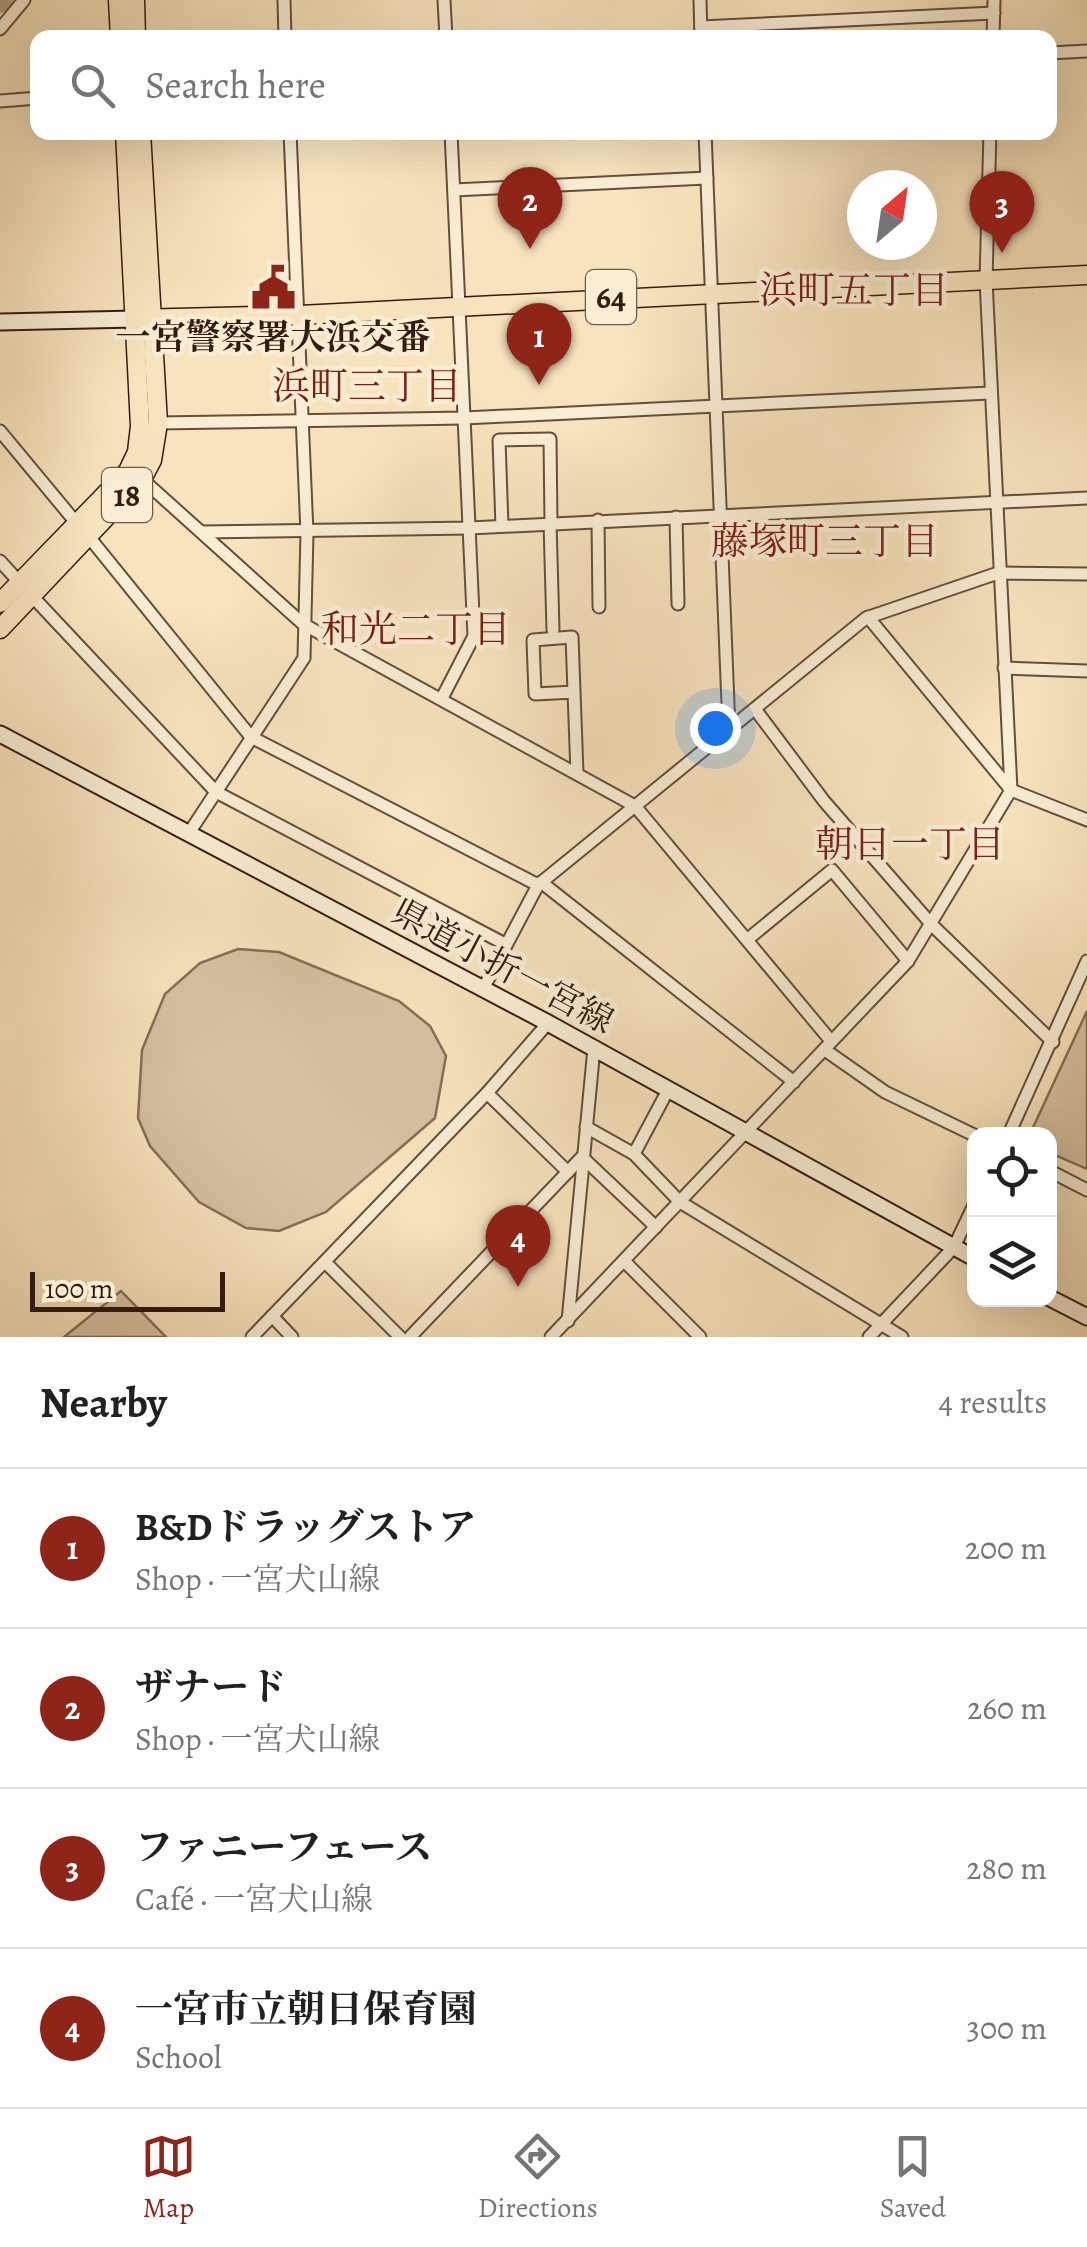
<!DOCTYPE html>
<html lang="en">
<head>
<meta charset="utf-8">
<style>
  :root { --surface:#fff; --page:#f6f6f6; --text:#202124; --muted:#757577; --line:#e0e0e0; --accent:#8f2418 }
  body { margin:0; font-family:Alegreya,"Noto Serif JP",serif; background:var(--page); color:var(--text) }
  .controls { position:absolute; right:30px; bottom:30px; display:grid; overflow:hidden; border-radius:20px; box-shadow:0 10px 40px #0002 }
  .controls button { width:90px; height:90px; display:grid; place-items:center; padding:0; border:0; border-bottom:2px solid var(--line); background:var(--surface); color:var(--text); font:50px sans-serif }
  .compass { position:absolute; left:847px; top:170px; width:90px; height:90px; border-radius:50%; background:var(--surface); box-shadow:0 10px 40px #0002; rotate:29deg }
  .scale { position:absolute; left:30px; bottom:25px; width:195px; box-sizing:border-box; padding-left:10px; border:5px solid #341c11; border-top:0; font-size:28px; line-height:35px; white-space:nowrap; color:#341c11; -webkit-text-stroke:8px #faedd4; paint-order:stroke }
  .you { position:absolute; left:715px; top:728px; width:35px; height:35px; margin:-25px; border:8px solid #fff; border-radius:50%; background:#1a73e8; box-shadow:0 0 0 15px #1a73e833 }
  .badge { display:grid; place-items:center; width:65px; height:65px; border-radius:50%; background:var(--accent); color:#fff; font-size:32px; font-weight:700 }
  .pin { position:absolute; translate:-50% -82px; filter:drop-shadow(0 2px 5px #0008) }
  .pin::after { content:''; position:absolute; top:52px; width:35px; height:30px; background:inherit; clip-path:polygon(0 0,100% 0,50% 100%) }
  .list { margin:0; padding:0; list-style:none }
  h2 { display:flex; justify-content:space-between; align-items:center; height:130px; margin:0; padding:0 40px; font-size:42px }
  h2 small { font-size:32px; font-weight:400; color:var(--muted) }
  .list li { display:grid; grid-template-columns:65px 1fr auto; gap:30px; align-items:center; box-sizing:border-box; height:160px; padding:0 40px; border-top:2px solid var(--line) }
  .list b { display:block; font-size:38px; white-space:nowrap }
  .list p { margin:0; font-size:32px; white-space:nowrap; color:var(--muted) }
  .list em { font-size:32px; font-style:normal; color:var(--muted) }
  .icon { flex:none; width:55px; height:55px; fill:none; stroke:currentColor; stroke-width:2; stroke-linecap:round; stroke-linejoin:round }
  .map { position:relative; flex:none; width:1087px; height:1337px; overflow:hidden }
  .search { position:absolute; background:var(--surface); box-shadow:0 10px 40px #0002; left:30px; right:30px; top:30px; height:110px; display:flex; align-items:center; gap:25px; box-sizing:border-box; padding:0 35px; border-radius:20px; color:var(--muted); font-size:38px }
  .sheet { height:770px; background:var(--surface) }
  nav { display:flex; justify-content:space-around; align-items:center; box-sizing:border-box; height:140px; border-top:2px solid var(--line); background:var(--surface); font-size:28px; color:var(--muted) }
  nav a { display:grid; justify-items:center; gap:5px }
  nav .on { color:var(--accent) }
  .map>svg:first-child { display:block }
</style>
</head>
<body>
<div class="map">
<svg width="1087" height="1337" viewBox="0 0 1087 1337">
  <rect width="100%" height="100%" fill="#f7e3bd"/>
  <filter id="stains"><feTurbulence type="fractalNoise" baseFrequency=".002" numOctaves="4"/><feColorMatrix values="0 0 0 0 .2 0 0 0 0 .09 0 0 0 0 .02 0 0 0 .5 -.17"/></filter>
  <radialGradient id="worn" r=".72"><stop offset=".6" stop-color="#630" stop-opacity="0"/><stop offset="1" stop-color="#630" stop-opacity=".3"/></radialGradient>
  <g fill="#d6c1a0" stroke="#856e58" stroke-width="2.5">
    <polygon points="238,949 279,952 399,1001 430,1026 446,1056 435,1118 326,1212 279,1231 246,1228 199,1202 150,1146 138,1118 142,1050 165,994 200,963"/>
    <polygon points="1087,1011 1087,1169 1050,1153 1050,1134 1030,1134"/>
    <polygon points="121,1291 166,1337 64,1337"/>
  </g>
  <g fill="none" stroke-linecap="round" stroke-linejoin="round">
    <polyline stroke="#b59f83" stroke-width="22" points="0,2 2,0"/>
    <defs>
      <g id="street">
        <polyline points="284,0 285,38"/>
        <polyline points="444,0 446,38"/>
        <polyline points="700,0 701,38"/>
        <polyline points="701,27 994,13"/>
        <polyline points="0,29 24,0"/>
        <polyline points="993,38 994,0"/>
        <polyline points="1050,53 1087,51"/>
        <polyline points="0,101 38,98"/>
        <polyline points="705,132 729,729"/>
        <polyline points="454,190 707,178"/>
        <polyline points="158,423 464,418 990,393"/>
        <polyline points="0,431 78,525"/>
        <polyline points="142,479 303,624 635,806 831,1041"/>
        <polyline points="676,517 678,604"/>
        <polyline points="598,520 599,607"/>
        <polyline points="550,522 553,630"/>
        <polyline points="502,526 499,440 550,439 551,522"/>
        <polyline points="202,532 470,528 1087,498"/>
        <polyline points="89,537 251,737 538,885"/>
        <polyline points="0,561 20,583"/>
        <polyline points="32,596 216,792 505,944"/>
        <polyline points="868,617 1011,790 1087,820"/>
        <polyline points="1004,668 1087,671"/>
        <polyline points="574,692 535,694 533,640 572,637 577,773"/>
        <polyline points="442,698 474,636 451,132"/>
        <polyline points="755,709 824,801 932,925 1053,1042"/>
        <polyline points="189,833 304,658 307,533 290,132"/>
        <polyline points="541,882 794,1082"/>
        <polyline points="748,939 832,870 908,961"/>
        <polyline points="483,989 538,885 866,618 998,573 1087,574"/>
        <polyline points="825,1050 885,1092 974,1135"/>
        <polyline points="487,1093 568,1172"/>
        <polyline points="586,1127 634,1154 680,1202 902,1337"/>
        <polyline points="1009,1134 1087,961"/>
        <polyline points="634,1154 668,1090"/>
        <polyline points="1050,1171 1087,1190"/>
        <polyline points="624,1261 700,1337"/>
        <polyline points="325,1262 400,1337"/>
        <polyline points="272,1316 292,1337"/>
        <polyline points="568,1321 594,1048"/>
        <polyline points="252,1337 487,1093 548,1023"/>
        <polyline points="410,1337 582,1157 656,1227"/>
        <polyline points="551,1337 908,961 1011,790 986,280 990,132"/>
        <polyline points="869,1337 954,1247 974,1205"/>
      </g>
      <g id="secondary">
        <polyline points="0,322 135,319"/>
        <polyline points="0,734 548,1023 974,1258"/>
        <polyline points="1050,1298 1087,1317"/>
      </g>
      <g id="primary">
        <polyline points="118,0 120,38"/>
        <polyline points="135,0 136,38"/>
        <polyline points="135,319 300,315 1087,275"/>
        <polyline points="0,603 128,471 137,452 140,426 125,132"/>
        <polyline points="0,629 142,479 152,460 158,423 141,132"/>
      </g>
    </defs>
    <use href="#street" stroke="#654e3c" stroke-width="15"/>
    <use href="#secondary" stroke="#341c11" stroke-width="19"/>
    <use href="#primary" stroke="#341c11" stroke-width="21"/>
    <use href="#street" stroke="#faedd4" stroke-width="11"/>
    <use href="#secondary" stroke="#faedd4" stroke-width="15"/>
    <use href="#primary" stroke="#f7e3bd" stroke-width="18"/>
  </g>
  <defs>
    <symbol id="civic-bare" viewBox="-9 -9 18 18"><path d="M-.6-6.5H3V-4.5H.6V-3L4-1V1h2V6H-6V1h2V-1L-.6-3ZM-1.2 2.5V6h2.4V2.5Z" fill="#8f2418" stroke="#faedd4" stroke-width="2.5" paint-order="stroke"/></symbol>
  </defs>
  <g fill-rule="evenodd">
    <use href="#civic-bare" x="242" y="256" width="63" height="63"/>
  </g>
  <g text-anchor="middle" stroke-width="9" stroke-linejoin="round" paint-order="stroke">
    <g fill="#faedd4" stroke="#6f5b4c" stroke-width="2.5">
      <rect x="586" y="270" width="50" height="54" rx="8"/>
      <rect x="102" y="468" width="50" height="54" rx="8"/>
    </g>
    <g font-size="32" font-weight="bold" fill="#341c11">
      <text x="611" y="308">64</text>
      <text x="127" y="506">18</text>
    </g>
    <g font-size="35" font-weight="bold" fill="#341c11" stroke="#faedd4">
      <text x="273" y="349">一宮警察署大浜交番</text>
    </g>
    <g font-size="35" fill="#341c11" stroke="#faedd4">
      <text transform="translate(503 966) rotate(28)" y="12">県道小折一宮線</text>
    </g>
    <g font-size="38" fill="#7a1f14" stroke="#faedd4">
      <text x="854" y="303">浜町五丁目</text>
      <text x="367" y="399">浜町三丁目</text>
      <text x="825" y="554">藤塚町三丁目</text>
      <text x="416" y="642">和光二丁目</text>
      <text x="910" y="857">朝日一丁目</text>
    </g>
  </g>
  <rect width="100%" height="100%" filter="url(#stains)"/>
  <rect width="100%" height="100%" fill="url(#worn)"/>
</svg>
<div class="controls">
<button><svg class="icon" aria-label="locate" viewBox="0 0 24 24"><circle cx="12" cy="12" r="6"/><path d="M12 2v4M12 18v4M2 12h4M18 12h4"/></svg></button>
<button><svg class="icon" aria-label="layers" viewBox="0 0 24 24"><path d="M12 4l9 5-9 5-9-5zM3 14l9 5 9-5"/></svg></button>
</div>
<svg class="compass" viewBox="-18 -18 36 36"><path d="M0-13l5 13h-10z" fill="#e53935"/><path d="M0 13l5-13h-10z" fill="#757577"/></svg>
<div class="scale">100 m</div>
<div class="you"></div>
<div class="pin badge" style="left:539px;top:385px">1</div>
<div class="pin badge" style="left:530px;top:249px">2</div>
<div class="pin badge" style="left:1002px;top:253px">3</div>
<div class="pin badge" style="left:518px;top:1287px">4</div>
<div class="search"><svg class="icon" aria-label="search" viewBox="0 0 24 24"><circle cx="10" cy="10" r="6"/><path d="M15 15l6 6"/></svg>Search here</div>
</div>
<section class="sheet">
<h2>Nearby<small>4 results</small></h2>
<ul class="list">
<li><span class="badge">1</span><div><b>B&amp;Dドラッグストア</b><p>Shop · 一宮犬山線</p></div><em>200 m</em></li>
<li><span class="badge">2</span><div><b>ザナード</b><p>Shop · 一宮犬山線</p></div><em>260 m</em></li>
<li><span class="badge">3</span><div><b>ファニーフェース</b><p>Café · 一宮犬山線</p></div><em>280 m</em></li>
<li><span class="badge">4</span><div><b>一宮市立朝日保育園</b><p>School</p></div><em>300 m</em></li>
</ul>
</section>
<nav>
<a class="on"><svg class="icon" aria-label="map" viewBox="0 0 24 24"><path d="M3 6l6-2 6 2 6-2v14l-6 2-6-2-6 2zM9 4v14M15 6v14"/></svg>Map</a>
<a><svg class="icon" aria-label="directions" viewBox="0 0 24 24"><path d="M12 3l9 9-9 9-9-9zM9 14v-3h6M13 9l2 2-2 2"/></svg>Directions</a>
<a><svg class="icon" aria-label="saved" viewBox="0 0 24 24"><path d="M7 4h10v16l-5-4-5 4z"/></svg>Saved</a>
</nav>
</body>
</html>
